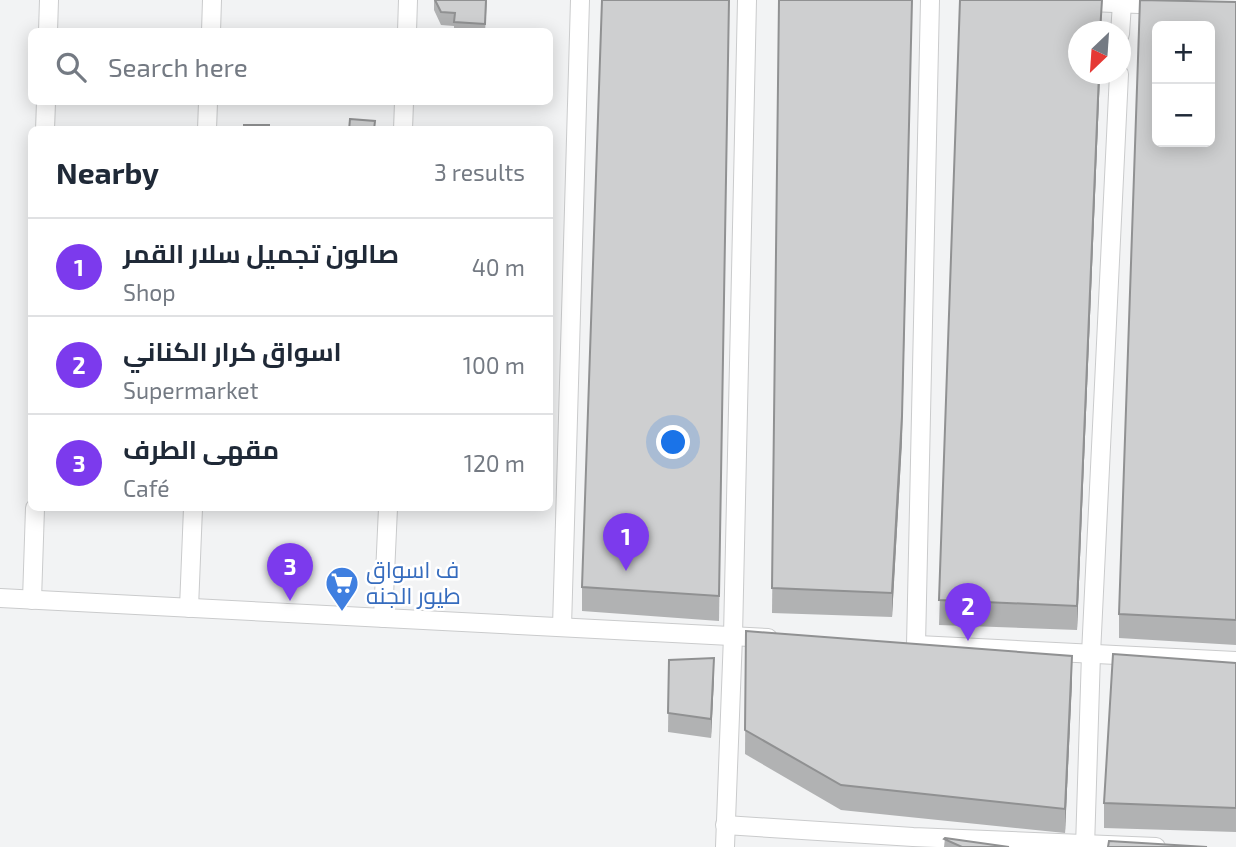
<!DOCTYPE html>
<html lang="en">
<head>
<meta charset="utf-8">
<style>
  :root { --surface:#fff; --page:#f2f2f3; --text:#1f2937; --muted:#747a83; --line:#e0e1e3; --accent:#7c3aed }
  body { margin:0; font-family:"Exo 2",Cairo,sans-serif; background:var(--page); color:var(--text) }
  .controls { position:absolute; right:21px; top:21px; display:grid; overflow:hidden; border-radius:10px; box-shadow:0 4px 18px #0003 }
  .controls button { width:63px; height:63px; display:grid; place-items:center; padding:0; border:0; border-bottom:2px solid var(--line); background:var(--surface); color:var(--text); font:35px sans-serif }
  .compass { position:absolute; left:1068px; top:21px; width:63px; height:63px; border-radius:50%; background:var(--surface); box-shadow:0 4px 18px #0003; rotate:205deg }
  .you { position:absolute; left:674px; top:443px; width:24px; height:24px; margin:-18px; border:5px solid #fff; border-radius:50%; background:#1a73e8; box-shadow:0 0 0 10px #1a73e833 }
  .badge { display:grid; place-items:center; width:46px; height:46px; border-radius:50%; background:var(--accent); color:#fff; font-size:23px; font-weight:700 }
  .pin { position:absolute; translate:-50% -58px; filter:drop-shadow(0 2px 4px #0008) }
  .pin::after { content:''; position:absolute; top:37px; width:24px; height:21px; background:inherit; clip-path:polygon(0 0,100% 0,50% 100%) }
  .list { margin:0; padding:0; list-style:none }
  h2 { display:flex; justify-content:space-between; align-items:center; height:91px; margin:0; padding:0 28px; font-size:30px }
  h2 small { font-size:23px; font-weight:400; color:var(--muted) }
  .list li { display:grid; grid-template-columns:46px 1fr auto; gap:21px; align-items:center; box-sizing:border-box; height:98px; padding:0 28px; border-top:2px solid var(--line) }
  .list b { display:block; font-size:26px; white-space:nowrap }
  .list p { margin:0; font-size:23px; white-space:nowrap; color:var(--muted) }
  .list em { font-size:23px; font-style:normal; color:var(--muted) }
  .icon { flex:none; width:38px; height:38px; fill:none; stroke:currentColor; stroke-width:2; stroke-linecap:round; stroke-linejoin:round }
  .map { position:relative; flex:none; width:1236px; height:847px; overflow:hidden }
  .search { position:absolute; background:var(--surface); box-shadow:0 4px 18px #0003; left:28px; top:28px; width:525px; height:77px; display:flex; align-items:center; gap:18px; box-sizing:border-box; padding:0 24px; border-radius:10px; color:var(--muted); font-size:26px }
  .panel { position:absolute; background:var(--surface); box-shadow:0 4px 18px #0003; left:28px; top:126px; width:525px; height:385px; border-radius:10px }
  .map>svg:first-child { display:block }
</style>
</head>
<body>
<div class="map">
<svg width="1236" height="847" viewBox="0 0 1236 847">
  <rect width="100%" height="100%" fill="#f2f3f4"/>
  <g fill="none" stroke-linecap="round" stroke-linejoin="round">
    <defs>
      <g id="minor">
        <polyline points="1041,0 1163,5"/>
        <polyline points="48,32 49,0"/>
        <polyline points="211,32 212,0"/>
        <polyline points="407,32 408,0"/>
        <polyline points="1120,34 1122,3"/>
        <polyline points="45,130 46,102"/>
        <polyline points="207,130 208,102"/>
        <polyline points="403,130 404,102"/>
        <polyline points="0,598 768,638"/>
        <polyline points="32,600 35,508"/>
        <polyline points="189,608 193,508"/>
        <polyline points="383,618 388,508"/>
        <polyline points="562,627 580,0"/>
        <polyline points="916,645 930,0"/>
        <polyline points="918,645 1236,661"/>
        <polyline points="725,825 913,837 1156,847"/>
        <polyline points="725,847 733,636 747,0"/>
        <polyline points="1085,847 1091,654 1119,74"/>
      </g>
    </defs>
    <use href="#minor" stroke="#cacbcc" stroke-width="20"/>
    <use href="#minor" stroke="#fff" stroke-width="18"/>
  </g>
  <g fill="#b1b2b3">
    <polygon points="434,0 487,0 485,32 454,32 454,26 441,25 434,10"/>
    <polygon points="729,0 719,621 582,611 582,587"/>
    <polygon points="779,0 902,441 892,617 772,613"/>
    <polygon points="960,0 1102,0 1101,32 1079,32 1079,74 1100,74 1077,630 939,625"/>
    <polygon points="1236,2 1236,645 1119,638 1119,614"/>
    <polygon points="746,631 1072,681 1065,833 841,810 745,754"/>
    <polygon points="669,660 714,677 711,738 668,732"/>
    <polygon points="1236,663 1236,832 1104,828 1104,803"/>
    <polygon points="945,838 1009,847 944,847"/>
  </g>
  <g fill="#909192">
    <polygon points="912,0 902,441 892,617 892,593"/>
    <polygon points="1099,74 1100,74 1077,630 1077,606"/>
    <polygon points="1072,656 1072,681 1065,833 1065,809"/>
    <polygon points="714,658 714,677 711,738 711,719"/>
  </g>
  <g fill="#cecfd0" stroke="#909192" stroke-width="2" fill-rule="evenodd">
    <polygon points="435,0 486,0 485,24 454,22 455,13 441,12"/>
    <polygon points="602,0 729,0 719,596 582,587"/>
    <polygon points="779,0 912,0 902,416 892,593 772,588"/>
    <polygon points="960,0 1102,0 1100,32 1079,32 1079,74 1099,74 1077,606 939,600"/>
    <path d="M1140,0L1236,2V620L1119,614ZM1157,26H1210V142H1157Z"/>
    <polygon points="350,119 375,121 374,130 349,130"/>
    <rect x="244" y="125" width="25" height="5"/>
    <polygon points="746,631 1072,656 1065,809 841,785 745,730"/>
    <polygon points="1113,654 1236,663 1236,808 1104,803"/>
    <polygon points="714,658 711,719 668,713 669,660"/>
    <polygon points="945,838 1009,847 962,847 944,839"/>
    <polygon points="1109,841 1207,847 1108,847"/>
  </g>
  <defs>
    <symbol id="supermarket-pin" viewBox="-11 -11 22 30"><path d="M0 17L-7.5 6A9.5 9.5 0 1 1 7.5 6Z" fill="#3f7fe0" stroke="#fff"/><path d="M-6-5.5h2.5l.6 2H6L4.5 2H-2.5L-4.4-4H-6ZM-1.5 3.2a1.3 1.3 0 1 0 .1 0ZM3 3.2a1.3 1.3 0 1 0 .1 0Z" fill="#fff"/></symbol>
  </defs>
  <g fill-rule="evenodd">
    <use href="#supermarket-pin" x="323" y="564" width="38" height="52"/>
  </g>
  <g text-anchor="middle" stroke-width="5" stroke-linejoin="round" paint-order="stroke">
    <g font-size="23" fill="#366cbe" stroke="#fff" text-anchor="start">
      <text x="366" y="578">ف اسواق<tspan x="366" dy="26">طيور الجنه</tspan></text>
    </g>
  </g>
</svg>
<div class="controls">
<button>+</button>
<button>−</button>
</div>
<svg class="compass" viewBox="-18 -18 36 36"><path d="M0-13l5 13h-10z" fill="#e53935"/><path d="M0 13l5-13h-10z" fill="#747a83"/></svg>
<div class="you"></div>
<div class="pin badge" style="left:626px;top:571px">1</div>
<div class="pin badge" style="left:968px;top:641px">2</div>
<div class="pin badge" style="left:290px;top:601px">3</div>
<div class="search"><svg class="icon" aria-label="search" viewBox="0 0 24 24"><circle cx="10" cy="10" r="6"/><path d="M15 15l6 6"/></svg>Search here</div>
<section class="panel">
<h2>Nearby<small>3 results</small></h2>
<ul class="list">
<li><span class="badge">1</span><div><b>صالون تجميل سلار القمر</b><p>Shop</p></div><em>40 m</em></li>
<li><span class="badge">2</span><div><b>اسواق كرار الكناني</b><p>Supermarket</p></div><em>100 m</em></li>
<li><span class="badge">3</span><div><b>مقهى الطرف</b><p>Café</p></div><em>120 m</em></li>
</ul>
</section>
</div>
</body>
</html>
